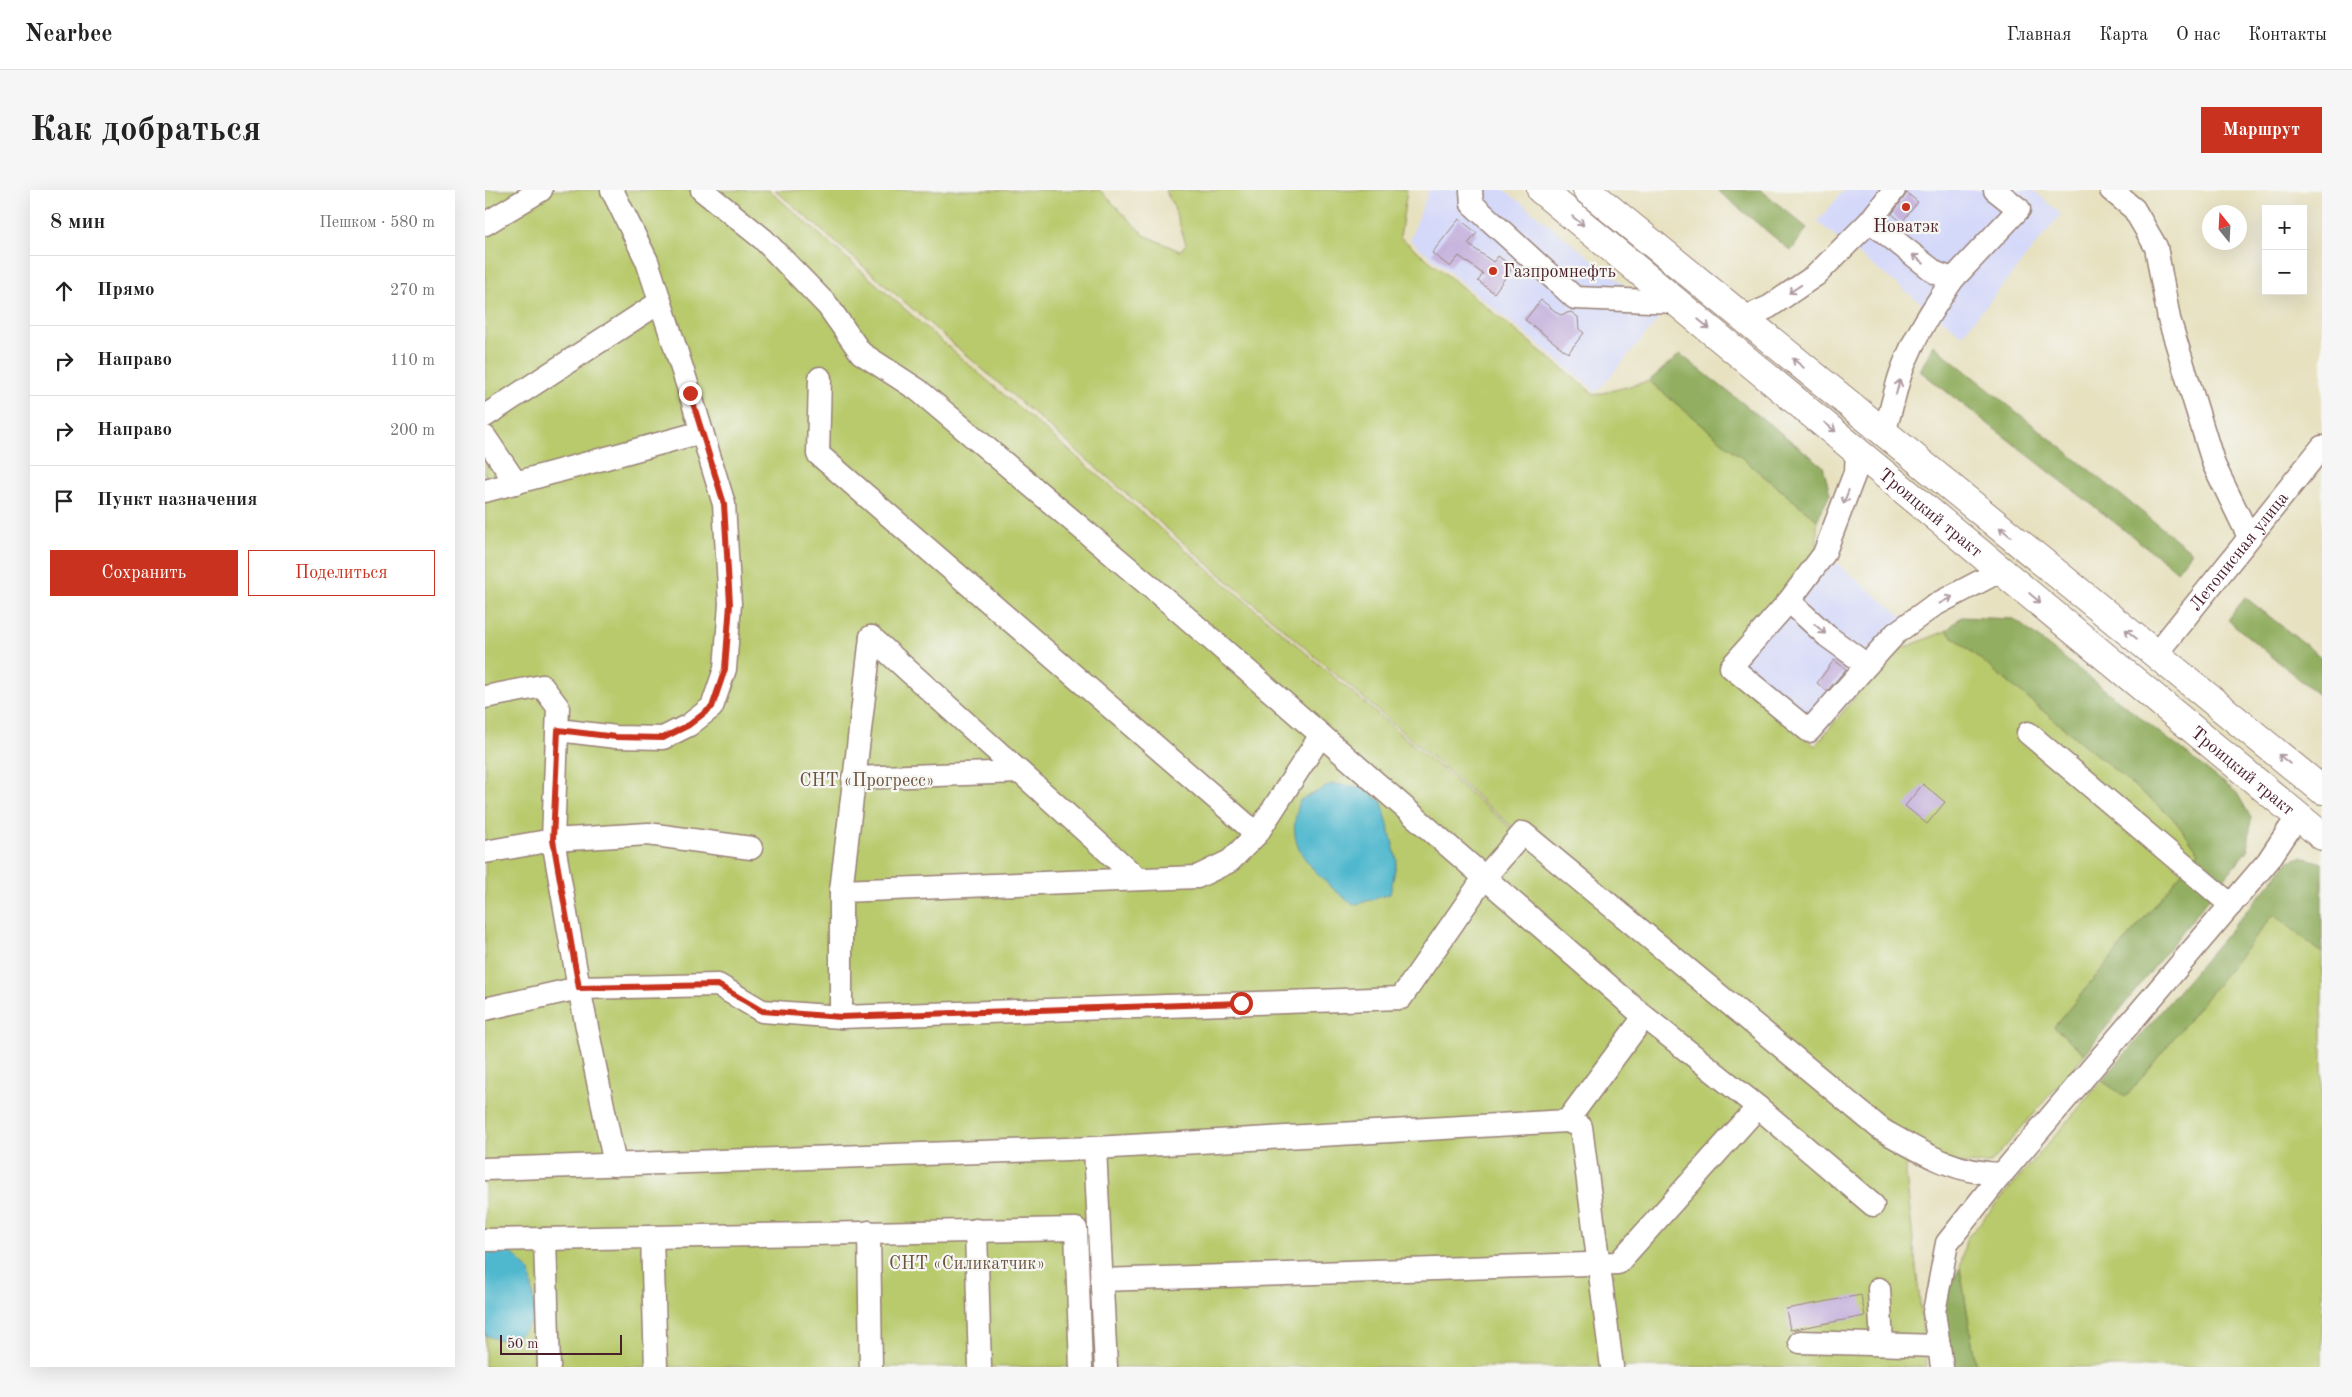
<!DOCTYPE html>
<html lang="ru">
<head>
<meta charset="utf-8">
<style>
  :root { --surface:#fff; --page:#f6f6f6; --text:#222; --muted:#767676; --line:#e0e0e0; --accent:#c8321e }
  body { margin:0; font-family:"Old Standard TT",serif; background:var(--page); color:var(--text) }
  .controls { position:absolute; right:15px; top:15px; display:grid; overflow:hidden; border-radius:0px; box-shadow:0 5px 20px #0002 }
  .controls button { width:45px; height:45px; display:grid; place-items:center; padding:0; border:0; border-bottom:1px solid var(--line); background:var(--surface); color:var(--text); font:25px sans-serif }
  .compass { position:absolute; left:1717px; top:15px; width:45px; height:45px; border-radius:50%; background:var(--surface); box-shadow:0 5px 20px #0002; rotate:342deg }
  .scale { position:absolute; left:15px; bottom:12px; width:122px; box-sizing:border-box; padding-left:5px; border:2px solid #4a1f2b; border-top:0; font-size:14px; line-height:18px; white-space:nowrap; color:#4a1f2b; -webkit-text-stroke:4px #f6f6f2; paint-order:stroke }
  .stop { position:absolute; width:15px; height:15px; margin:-11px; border:4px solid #c8321e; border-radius:50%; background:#fff }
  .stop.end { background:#c8321e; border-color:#fff; box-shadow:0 1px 5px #0008 }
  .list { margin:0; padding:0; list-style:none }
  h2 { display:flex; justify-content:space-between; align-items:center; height:65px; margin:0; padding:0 20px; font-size:21px }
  h2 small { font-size:16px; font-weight:400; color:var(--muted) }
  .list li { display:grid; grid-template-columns:32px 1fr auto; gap:15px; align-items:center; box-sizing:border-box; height:70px; padding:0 20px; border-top:1px solid var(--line) }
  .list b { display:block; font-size:19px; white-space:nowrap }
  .list em { font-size:16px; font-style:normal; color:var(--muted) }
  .actions { display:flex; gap:10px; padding:15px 20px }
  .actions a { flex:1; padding:11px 0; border:1px solid var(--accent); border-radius:0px; text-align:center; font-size:18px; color:var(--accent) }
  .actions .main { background:var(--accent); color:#fff }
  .icon { flex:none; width:28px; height:28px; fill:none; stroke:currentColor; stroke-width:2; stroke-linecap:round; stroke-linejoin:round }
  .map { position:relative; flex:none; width:1837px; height:1177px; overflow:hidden; border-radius:0px }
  header { display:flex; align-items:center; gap:30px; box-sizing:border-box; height:70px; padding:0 25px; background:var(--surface); border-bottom:1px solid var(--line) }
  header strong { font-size:24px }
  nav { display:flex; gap:28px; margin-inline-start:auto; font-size:18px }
  .intro { display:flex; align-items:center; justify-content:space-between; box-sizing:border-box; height:120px; padding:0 30px }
  h1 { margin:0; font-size:35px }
  .button { padding:12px 22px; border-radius:0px; background:var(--accent); color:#fff; font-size:18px; font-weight:700 }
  main { display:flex; gap:30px; padding:0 30px }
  aside { flex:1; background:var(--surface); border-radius:0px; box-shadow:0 5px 20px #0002 }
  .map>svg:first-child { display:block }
</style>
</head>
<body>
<header>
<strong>Nearbee</strong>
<nav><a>Главная</a><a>Карта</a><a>О нас</a><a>Контакты</a></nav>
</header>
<div class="intro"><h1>Как добраться</h1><a class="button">Маршрут</a></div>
<main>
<aside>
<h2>8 мин<small>Пешком · 580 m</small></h2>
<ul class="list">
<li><svg class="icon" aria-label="ahead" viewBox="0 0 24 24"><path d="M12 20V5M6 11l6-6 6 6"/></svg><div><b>Прямо</b></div><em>270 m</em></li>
<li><svg class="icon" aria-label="right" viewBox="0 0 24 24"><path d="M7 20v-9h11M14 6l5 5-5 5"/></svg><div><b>Направо</b></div><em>110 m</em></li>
<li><svg class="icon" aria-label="right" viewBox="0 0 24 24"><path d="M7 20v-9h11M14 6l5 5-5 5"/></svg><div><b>Направо</b></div><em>200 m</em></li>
<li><svg class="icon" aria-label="arrive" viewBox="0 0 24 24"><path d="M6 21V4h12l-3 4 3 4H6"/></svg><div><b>Пункт назначения</b></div></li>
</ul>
<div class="actions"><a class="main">Сохранить</a><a>Поделиться</a></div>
</aside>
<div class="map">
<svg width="1837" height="1177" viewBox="0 0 1837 1177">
  <rect width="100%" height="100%" fill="#f6f6f2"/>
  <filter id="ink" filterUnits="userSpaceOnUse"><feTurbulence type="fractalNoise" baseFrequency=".02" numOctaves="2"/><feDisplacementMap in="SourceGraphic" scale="10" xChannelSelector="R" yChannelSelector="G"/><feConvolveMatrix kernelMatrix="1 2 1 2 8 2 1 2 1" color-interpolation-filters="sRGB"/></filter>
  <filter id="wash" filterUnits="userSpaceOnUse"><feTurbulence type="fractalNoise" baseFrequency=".0096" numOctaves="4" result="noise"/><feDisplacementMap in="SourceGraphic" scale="20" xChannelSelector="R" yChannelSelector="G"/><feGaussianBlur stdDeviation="1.12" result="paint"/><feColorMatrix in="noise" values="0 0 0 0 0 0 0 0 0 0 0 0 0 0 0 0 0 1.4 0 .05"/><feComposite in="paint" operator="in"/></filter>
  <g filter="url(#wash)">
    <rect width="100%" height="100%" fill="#e7e1c0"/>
    <g fill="#d4d8f9">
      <polygon points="944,0 1020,0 1177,125 1112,202 925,50"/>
      <polygon points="1359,0 1548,0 1576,24 1477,145 1332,32"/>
      <polygon points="1337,361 1426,434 1331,551 1241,479"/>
    </g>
    <g fill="#b9ca6d" stroke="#82744c">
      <polygon points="0,0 284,0 469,162 1297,870 290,0 615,0 659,45 695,61 701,54 688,15 680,0 922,0 915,47 1110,205 1164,191 1332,330 1332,363 1238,480 1330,556 1406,463 1461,441 1687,627 1714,662 1569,837 1600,864 1506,973 1420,976 1442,1177 0,1177"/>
      <polygon points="1789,724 1837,763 1837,1177 1491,1177 1475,1078 1481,1049 1617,891 1641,906"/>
    </g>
    <g fill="#92ae60" stroke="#6e6646">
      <polygon points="1232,0 1276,0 1322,38 1306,61"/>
      <polygon points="1448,155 1707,362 1692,381 1435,181"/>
      <polygon points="1195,164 1338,276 1345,304 1332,330 1164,191"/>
      <polygon points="1760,407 1837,468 1837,508 1743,430"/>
      <polygon points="1476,427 1529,429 1752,603 1766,628 1763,659 1600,864 1569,837 1714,662 1687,627 1461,441"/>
      <polygon points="1816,667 1837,673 1837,763 1789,724 1641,907 1617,891 1804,671"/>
      <path d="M1475,1078L1491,1177H1464C1458,1140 1453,1111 1475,1078Z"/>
    </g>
    <g fill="#50b8ce" stroke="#4d6c7c">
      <path d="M847,594L876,597L897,612L912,670L905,704L869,715C849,701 812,670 810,645C808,632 812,622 815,610Z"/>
      <path d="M0,1059L24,1060L45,1081L51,1127C32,1148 29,1157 0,1145Z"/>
    </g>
    <g id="blocks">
      <g fill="#c4b0dc">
        <polygon points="1422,3 1433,12 1417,32 1407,24"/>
        <polygon points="974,29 992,43 983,54 1008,72 1013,66 1028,77 1009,103 993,91 998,84 974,66 965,77 947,63"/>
        <polygon points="1056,110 1075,125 1086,122 1093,127 1094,139 1099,143 1083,163 1040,130"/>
        <polygon points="1349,470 1361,479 1342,501 1332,493"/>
        <polygon points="1438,594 1460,612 1442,634 1420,616"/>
        <polygon points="1376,1105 1380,1126 1305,1140 1301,1119"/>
      </g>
    </g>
  </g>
  <g filter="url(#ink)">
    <use href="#blocks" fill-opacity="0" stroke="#988076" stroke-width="1"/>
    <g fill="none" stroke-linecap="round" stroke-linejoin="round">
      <defs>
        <g id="minor">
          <polyline points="217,0 278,49 343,116 376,163 433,200 686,414 1155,823 1273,917 1133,1073 616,1090"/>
          <polyline points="986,0 987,14 1090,108 1191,112"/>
          <polyline points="1626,0 1649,19 1671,57 1684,129 1729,275 1764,347"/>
          <polyline points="1385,31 1409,0"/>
          <polyline points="0,34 56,0"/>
          <polyline points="1468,89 1534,19 1510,0"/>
          <path d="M1258,128L1284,117L1331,85L1385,31L1451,83L1468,89C1447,120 1430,145 1417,180C1409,201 1407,223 1398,243"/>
          <polyline points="335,188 333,264 772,644"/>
          <polyline points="0,226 175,112"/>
          <polyline points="0,247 31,293"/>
          <polyline points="1372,260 1371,280 1339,364 1304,411 1342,446 1382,475 1411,443 1448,416 1517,380"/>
          <polyline points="0,301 217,242"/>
          <polyline points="1304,411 1246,477 1324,541 1382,475"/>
          <polyline points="386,447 653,689"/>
          <path id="s1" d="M1671,464L1837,257"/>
          <polyline points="0,507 57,496 73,517 68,650 94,798 130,975"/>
          <polyline points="73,540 131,547 178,548 204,535 227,517 240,479 245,414 239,314 205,203 162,71 127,0"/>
          <polyline points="1543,543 1746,715"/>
          <polyline points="368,588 535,582"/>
          <polyline points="0,662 68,650 163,644 266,658"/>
          <polyline points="356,701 712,687 745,671 772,644 836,545"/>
          <path d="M0,819L94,798L233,795L277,821L356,827L916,808L999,688L1038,643L1397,940C1438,963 1469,983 1517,984"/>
          <polyline points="356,827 356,701 386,447"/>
          <polyline points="1273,917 1388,1015"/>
          <polyline points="1082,931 1096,937 1127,1177"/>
          <polyline points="0,979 610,958"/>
          <polyline points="491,1040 495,1177"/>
          <polyline points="384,1042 386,1177"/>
          <polyline points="167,1047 171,1177"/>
          <polyline points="60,1049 64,1177"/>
          <polyline points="0,1050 591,1039 596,1177"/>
          <polyline points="1394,1099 1397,1154"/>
          <polyline points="1315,1152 1454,1156"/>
          <polyline points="621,1177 610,958 1082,931 1159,827"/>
          <polyline points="1457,1177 1449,1122 1462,1053 1511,991 1783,671 1813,626"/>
        </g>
        <g id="major">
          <path id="s2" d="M1056,0L1837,646"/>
          <polyline points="1102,0 1837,600"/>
        </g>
      </defs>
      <use href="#minor" stroke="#988076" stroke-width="25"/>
      <use href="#major" stroke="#988076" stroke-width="30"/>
      <use href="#minor" stroke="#fff" stroke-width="22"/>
      <use href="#major" stroke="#fff" stroke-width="28"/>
    </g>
    <defs><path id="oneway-shaft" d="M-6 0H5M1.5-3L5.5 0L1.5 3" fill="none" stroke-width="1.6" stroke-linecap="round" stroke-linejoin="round" transform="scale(1.25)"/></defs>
    <g stroke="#ae9aa0">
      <use href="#oneway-shaft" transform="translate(1093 31) rotate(39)"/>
      <use href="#oneway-shaft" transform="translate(1433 69) rotate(-142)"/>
      <use href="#oneway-shaft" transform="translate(1310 99) rotate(146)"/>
      <use href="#oneway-shaft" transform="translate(1219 134) rotate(39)"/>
      <use href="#oneway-shaft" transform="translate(1313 173) rotate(-141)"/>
      <use href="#oneway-shaft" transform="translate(1413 197) rotate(-75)"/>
      <use href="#oneway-shaft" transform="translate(1345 237) rotate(39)"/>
      <use href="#oneway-shaft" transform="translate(1361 307) rotate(111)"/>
      <use href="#oneway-shaft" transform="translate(1520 342) rotate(-141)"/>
      <use href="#oneway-shaft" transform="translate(1550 408) rotate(40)"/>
      <use href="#oneway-shaft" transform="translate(1461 410) rotate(-28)"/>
      <use href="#oneway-shaft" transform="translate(1335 439) rotate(42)"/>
      <use href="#oneway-shaft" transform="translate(1646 444) rotate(-141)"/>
      <use href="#oneway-shaft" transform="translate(1799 569) rotate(-141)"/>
    </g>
  </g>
  <g fill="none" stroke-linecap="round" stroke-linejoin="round" filter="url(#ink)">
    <polyline stroke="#c8321e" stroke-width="6" points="205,203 239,314 245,414 240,479 227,517 204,535 178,548 131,547 73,540 68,650 94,798 233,795 277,821 356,827 756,813"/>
  </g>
  <g fill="#c8321e" stroke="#f6f6f2" stroke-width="2">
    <circle cx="1421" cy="17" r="5"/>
    <circle cx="1008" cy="81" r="5"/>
  </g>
  <g text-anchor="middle" stroke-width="4.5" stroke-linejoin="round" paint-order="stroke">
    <g font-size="18" fill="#4a1f2b" stroke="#f6f6f2">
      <text x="1421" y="42">Новатэк</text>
      <text x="1018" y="87" text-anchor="start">Газпромнефть</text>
    </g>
    <g font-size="18" fill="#4a1f2b" stroke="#f6f6f2">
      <text dy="6" stroke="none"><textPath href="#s2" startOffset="506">Троицкий тракт</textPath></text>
      <text dy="6" stroke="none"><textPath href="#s1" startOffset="132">Летописная улица</textPath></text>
      <text dy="6" stroke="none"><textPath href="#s2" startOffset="911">Троицкий тракт</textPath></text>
    </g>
    <g font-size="18" fill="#6b523f" stroke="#f6f6f2">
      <text x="382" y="596">СНТ «Прогресс»</text>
      <text x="482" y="1079">СНТ «Силикатчик»</text>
    </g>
  </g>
</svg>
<div class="controls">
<button>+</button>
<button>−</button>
</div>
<svg class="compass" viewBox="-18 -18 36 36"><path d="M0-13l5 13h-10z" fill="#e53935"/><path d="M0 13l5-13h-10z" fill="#767676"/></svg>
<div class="scale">50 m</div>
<div class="stop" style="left:756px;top:813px"></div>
<div class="stop end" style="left:205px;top:203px"></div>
</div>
</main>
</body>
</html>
